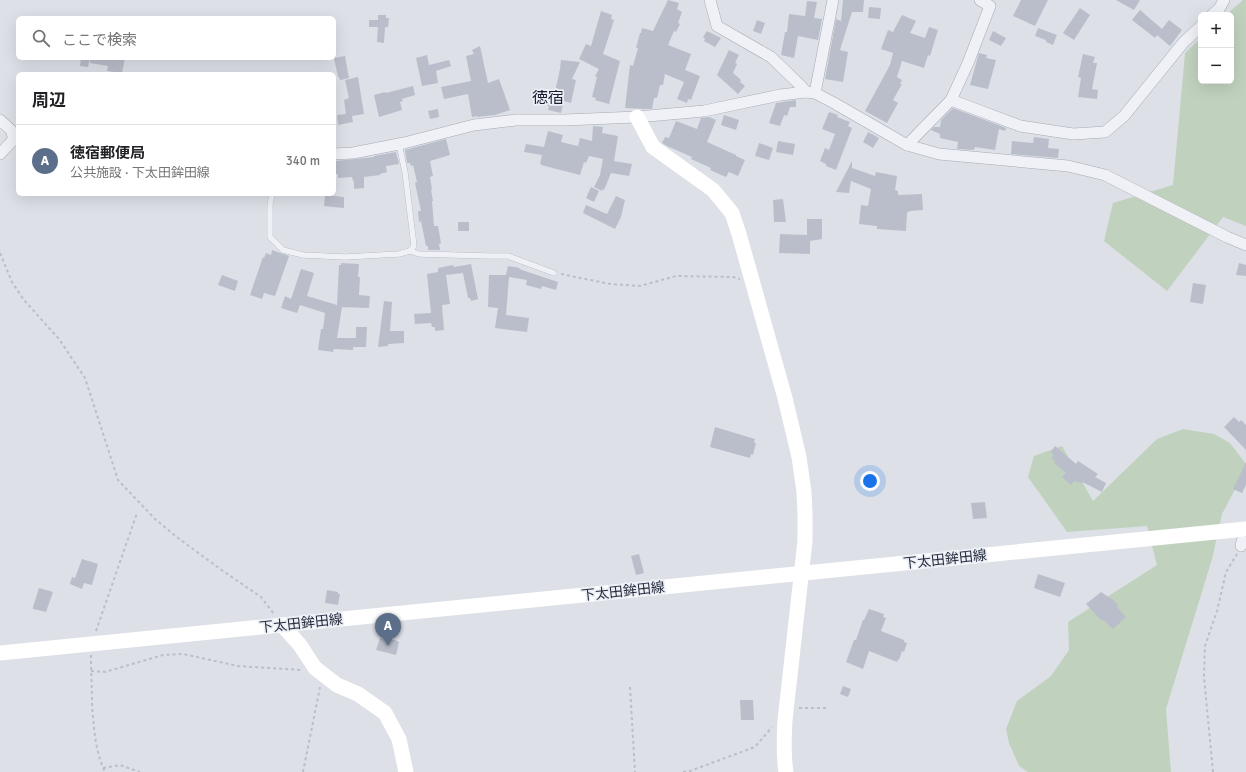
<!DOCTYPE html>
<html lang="ja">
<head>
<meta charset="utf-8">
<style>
  :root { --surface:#fff; --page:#f6f6f6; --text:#202124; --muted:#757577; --line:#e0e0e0; --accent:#0b8043 }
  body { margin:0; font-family:Signika,"Noto Sans JP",sans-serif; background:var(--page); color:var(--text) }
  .controls { position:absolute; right:12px; top:12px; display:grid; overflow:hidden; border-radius:6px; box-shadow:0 4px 16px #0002 }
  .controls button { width:36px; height:36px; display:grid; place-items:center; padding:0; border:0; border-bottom:1px solid var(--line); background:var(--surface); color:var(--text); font:20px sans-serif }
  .you { position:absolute; left:870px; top:481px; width:14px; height:14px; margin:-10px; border:3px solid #fff; border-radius:50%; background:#1a73e8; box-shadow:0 0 0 6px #1a73e833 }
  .badge { display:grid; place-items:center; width:26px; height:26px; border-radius:50%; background:var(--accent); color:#fff; font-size:13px; font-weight:700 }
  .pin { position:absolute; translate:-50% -33px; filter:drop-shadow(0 1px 2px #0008) }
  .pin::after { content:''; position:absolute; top:21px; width:14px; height:12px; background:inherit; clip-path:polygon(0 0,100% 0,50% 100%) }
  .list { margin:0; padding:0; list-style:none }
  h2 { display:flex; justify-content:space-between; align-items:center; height:52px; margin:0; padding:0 16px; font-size:17px }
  h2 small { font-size:13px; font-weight:400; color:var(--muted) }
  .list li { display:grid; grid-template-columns:26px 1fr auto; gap:12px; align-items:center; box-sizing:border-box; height:72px; padding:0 16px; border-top:1px solid var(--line) }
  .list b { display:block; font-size:15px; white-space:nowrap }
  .list p { margin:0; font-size:13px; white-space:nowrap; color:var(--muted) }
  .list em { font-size:13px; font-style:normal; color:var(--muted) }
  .icon { flex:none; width:22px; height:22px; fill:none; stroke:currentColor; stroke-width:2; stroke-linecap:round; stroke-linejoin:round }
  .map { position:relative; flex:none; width:1246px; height:772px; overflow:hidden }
  .search { position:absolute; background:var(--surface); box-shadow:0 4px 16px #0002; left:16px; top:16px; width:320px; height:44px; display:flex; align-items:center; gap:10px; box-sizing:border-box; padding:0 14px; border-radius:6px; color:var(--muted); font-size:15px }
  .panel { position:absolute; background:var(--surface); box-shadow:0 4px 16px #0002; left:16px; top:72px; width:320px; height:124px; border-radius:6px }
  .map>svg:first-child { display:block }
</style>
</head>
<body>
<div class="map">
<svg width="1246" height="772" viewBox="0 0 1246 772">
  <rect width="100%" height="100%" fill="#dde0e7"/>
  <g fill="#c0d2be">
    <polygon points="1243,0 1246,0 1246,226 1223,217 1167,291 1104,241 1113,203 1173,185 1185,53 1201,38 1201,81 1231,81 1231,15 1226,15"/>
    <polygon points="1183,429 1214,434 1230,443 1246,464 1246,469 1222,514 1212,559 1166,709 1171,772 1028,772 1019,766 1009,743 1006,729 1017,701 1051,676 1069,650 1068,622 1157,565 1147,526 1067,532 1028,477 1034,456 1062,446 1093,501 1157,439"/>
  </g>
  <g fill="#babeca">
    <polygon points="668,0 679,3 677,9 682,12 678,23 680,24 676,32 674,31 668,45 691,54 685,70 700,76 691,100 688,99 687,103 677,99 684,82 665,74 663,85 660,85 657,98 654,98 652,109 644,109 625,108 630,65 633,66 638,48 636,48 640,33 641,33 642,28 653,31"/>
    <polygon points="843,0 864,0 863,12 852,12 840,50 848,52 843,82 825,79 836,19 841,21"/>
    <polygon points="1021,0 1048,0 1035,26 1013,16"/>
    <polygon points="1116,0 1140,0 1134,10"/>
    <polygon points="807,1 817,2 814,18 822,19 818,40 798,36 794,58 781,55 785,32 787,32 789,14 805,16"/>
    <polygon points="869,7 881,8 880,19 868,18"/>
    <polygon points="1080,8 1090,15 1074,40 1063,33"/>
    <polygon points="1140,10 1162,29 1169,20 1182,30 1170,46 1157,35 1155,38 1132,20"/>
    <polygon points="601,11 612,15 611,19 614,20 603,54 620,61 609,104 595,100 596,98 592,97 597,77 595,76 599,69 579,59 586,44 591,46"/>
    <polygon points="378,15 386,15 386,18 389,18 388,27 385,27 384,43 377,42 378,27 369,27 369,20 378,20"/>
    <polygon points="902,15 916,21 910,33 925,38 929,27 938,30 930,56 928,55 924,68 902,61 897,77 902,80 900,84 902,84 893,100 898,103 887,123 865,111 890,65 893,53 881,49 888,30 893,32"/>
    <polygon points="757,20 765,23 761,34 753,31"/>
    <polygon points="1038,28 1057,35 1053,45 1046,42 1046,40 1035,36"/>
    <polygon points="707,31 721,38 715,47 704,41 705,39 703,37"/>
    <polygon points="993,31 1006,38 1001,46 989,40"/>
    <polygon points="480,46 488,83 499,79 510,110 495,115 477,117 477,116 472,117 468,94 444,99 441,87 471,81 466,56 474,54 472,50"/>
    <polygon points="729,50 739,55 735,63 737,64 733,73 741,80 740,82 745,86 738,94 717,75"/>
    <polygon points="979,53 987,55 986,58 996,60 988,89 970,85"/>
    <polygon points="1083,54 1095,57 1093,63 1097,63 1092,89 1098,90 1097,99 1078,97 1081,78 1078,77"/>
    <polygon points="427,55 429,65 449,60 451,66 436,71 438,83 422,86 416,58"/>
    <polygon points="345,56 349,78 340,80 339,77 338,77 334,58"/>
    <polygon points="81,58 90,58 88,67 80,66"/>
    <polygon points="90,58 125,58 122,73 107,71 108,66 90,63"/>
    <polygon points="561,60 580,62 572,79 576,80 571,103 564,101 561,113 548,110 549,106 547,106 550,91 555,92 560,69"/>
    <polygon points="358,77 364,114 352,116 353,122 338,125 337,115 346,114 344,100 349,98 345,80"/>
    <polygon points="413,86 415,95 402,99 403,101 400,102 402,110 379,117 374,95 385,92 386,93"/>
    <polygon points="796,100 796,107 790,107 787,116 784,115 780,126 769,123 776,103"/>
    <polygon points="953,108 1006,128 1005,131 999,129 995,150 975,147 974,150 957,149 958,142 940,138 940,134 931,130 934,127 940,127 941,120"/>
    <polygon points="438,109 439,117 430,119 428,111"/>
    <polygon points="829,112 838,115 837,117 850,122 848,126 852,128 836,170 826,166 826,164 820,161 825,148 829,150 835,134 822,129"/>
    <polygon points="724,115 739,120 736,130 721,125"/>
    <polygon points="709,117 716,120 707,142 736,155 736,156 745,160 738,176 729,172 726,177 710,170 711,168 691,159 692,157 667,146 662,143 665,137 669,138 676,121 697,129 701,118"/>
    <polygon points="593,126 603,127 602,133 618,136 614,161 632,164 629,176 611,173 604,190 602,189 602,191 594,187 600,175 603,159 589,156 586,163 584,162 580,175 541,165 541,164 540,164 542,155 524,152 526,144 544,147 548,131 563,135 561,142 578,146 580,138 592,141"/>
    <polygon points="868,132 879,138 873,148 863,142"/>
    <polygon points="1034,137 1049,139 1048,148 1059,149 1058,158 1011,154 1012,141 1033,143"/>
    <polygon points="446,139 450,155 430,161 433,176 430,177 432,189 431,190 433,201 432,201 434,226 438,226 441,243 439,244 440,250 428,250 428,246 426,246 421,221 419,222 418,211 421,211 415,183 417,182 413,165 411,166 410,163 407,163 405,150"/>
    <polygon points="778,141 795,144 793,155 776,152"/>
    <polygon points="759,143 773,148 769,160 755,156"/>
    <polygon points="396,152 399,164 386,166 387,172 380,174 380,175 364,177 364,188 354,189 354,181 353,181 352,177 338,178 338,174 336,174 336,161 374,157 374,156"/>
    <polygon points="852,161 852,168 875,176 876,172 897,176 895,190 898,191 898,195 922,194 923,210 909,211 910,212 907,212 906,231 877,229 877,226 859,224 861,205 868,206 871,189 851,181 849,193 836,192"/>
    <polygon points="591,187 599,191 594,202 586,198"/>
    <polygon points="325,195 344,197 344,208 324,206"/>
    <polygon points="616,196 625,200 621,217 615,229 583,213 586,205 607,214"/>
    <polygon points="783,199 786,222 774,222 773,200"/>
    <polygon points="807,219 822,219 822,239 810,241 810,254 779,253 780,234 807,235"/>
    <rect x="458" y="222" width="11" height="9"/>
    <polygon points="272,250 289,256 275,296 264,293 262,299 250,295 263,257 264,258 266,253 271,255"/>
    <polygon points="341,263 359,264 358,277 360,277 359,295 370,296 369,308 340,307 342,307 337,338 356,338 356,327 367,327 366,347 353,347 353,350 334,349 333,352 318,350 321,329 323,329 325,313 300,305 297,313 281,308 285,296 291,299 301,269 314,273 307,296 337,305 339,265 341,265"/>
    <polygon points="1239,263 1246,265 1246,276 1236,275"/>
    <polygon points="471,264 478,299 471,301 470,298 468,298 463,273 446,275 450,304 442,305 444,330 435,331 435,327 432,327 431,323 415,324 414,314 431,313 427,274 438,272 438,268 453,265 454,267"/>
    <polygon points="508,266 520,268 519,269 558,282 556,290 542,286 541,289 526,285 527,280 509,277 506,315 529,318 527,332 495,328 498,308 488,307 489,275 506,275"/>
    <polygon points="222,275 238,281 235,291 218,285"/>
    <polygon points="1193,283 1206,285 1203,304 1190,302"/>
    <polygon points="384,301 392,302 390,331 404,331 404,343 388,344 388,346 378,347"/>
    <polygon points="1234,417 1239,422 1241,420 1246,425 1246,450 1224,427"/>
    <polygon points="715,427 755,439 754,443 756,443 753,455 751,454 750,458 710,447"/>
    <polygon points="1055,446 1076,464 1078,461 1098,474 1095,477 1106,483 1102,492 1082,482 1082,484 1079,482 1078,483 1075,481 1071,485 1062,477 1066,473 1054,463 1055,461 1051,458 1054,455 1051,452"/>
    <polygon points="1246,462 1246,485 1242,493 1233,489"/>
    <polygon points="985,502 987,518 973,519 971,503"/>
    <polygon points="639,554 644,573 636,575 631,556"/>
    <polygon points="82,559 98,564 92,585 84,583 82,589 70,584 72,577 75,578"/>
    <polygon points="1038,574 1065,583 1060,597 1034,588"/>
    <polygon points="39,588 53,592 46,612 33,609 33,607"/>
    <polygon points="327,590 338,592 338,594 340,594 338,605 325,603"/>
    <polygon points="1101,592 1110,598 1111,598 1118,605 1117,607 1126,617 1113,629 1103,620 1102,621 1086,604"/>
    <polygon points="869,609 884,614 883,617 886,618 881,631 904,640 904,642 907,643 904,652 902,651 899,660 898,659 897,662 869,651 863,669 846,662 854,640 856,640 863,620 864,620"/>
    <polygon points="380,638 395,640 399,642 396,655 376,650"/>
    <polygon points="843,686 851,689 848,697 840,694"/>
    <polygon points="740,700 753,700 754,720 741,720"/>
  </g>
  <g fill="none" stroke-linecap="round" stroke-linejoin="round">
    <defs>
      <g id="lane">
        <polyline points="399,144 405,172 414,246 410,251"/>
        <polyline points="272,194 270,204 270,237 283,250 303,255 345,257 399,254 410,251 419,254 488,256 508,256 554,273"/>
      </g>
      <g id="street">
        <polyline points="710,0 717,26 771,57 801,86 806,92"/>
        <polyline points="1212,15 1219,9 1224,0"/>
        <polyline points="815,93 833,0"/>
        <polyline points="951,100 1020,126 1073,134 1105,132 1124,116 1183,43 1201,26"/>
        <polyline points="0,120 11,130 14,139"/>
        <polyline points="907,145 951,100 968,63 990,6 980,0"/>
        <polyline points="0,154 14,139 18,139"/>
        <polyline points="334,154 353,153 404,143 474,125 516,120 564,120 637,117 704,111 780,95 806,92 815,93 834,103 907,145 939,154 1068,166 1105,175 1227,237 1246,245"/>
        <polyline points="1241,546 1242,541"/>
      </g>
    </defs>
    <use href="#lane" stroke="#a6aab4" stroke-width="6"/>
    <use href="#street" stroke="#a6aab4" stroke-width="12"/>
    <g stroke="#bbbec6" stroke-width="2" stroke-dasharray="3 3" stroke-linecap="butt">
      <polyline points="0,253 12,282 24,300 59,339 85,378 118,480 155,519 178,538 223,571 261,597 274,614"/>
      <polyline points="561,274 610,284 640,286 676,276 733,277 740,279"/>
      <polyline points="96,631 137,513"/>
      <path d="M91,655C91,672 92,688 92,705C94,728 95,751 105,772"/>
      <polyline points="91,671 105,672 163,655 183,654 238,666 301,670"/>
      <polyline points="630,687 635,772"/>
      <polyline points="799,708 827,708"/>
      <polyline points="103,768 120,765 140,772"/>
      <polyline points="303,772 320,687"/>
      <polyline points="683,772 690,771 755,747 772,727"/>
      <polyline points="1213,772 1204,677 1205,646 1217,611 1226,572 1237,554"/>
    </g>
    <use href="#lane" stroke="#f0f1f6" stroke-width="5.5"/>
    <use href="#street" stroke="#f0f1f6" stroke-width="11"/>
    <g stroke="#fff" stroke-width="15">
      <path d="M637,117L653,147L713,190L732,213L739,234L785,398L799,457L804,492L805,515V541L785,720C784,737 783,754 786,772"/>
      <polyline points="282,625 300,645 315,668 337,685 358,694 385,713 399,739 406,772"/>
      <polyline points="0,653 1246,529"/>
    </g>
  </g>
  <g text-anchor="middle" stroke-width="3.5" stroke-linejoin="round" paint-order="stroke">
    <g font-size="14" fill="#262c3e" stroke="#eceff5">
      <text transform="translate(945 559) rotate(-6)" y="5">下太田鉾田線</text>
      <text transform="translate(623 591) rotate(-6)" y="5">下太田鉾田線</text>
      <text transform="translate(301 623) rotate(-6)" y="5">下太田鉾田線</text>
    </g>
    <g font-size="16" fill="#181d2f" stroke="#eceff5">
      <text x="548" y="103">徳宿</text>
    </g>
  </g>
</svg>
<div class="controls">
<button>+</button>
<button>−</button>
</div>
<div class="you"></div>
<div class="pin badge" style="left:388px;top:646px;background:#5c6f8a">A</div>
<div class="search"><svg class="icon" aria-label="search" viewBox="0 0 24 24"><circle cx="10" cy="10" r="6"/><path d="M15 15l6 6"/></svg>ここで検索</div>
<section class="panel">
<h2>周辺<small></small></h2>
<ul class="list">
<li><span class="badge" style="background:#5c6f8a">A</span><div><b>徳宿郵便局</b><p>公共施設 · 下太田鉾田線</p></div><em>340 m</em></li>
</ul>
</section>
</div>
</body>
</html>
